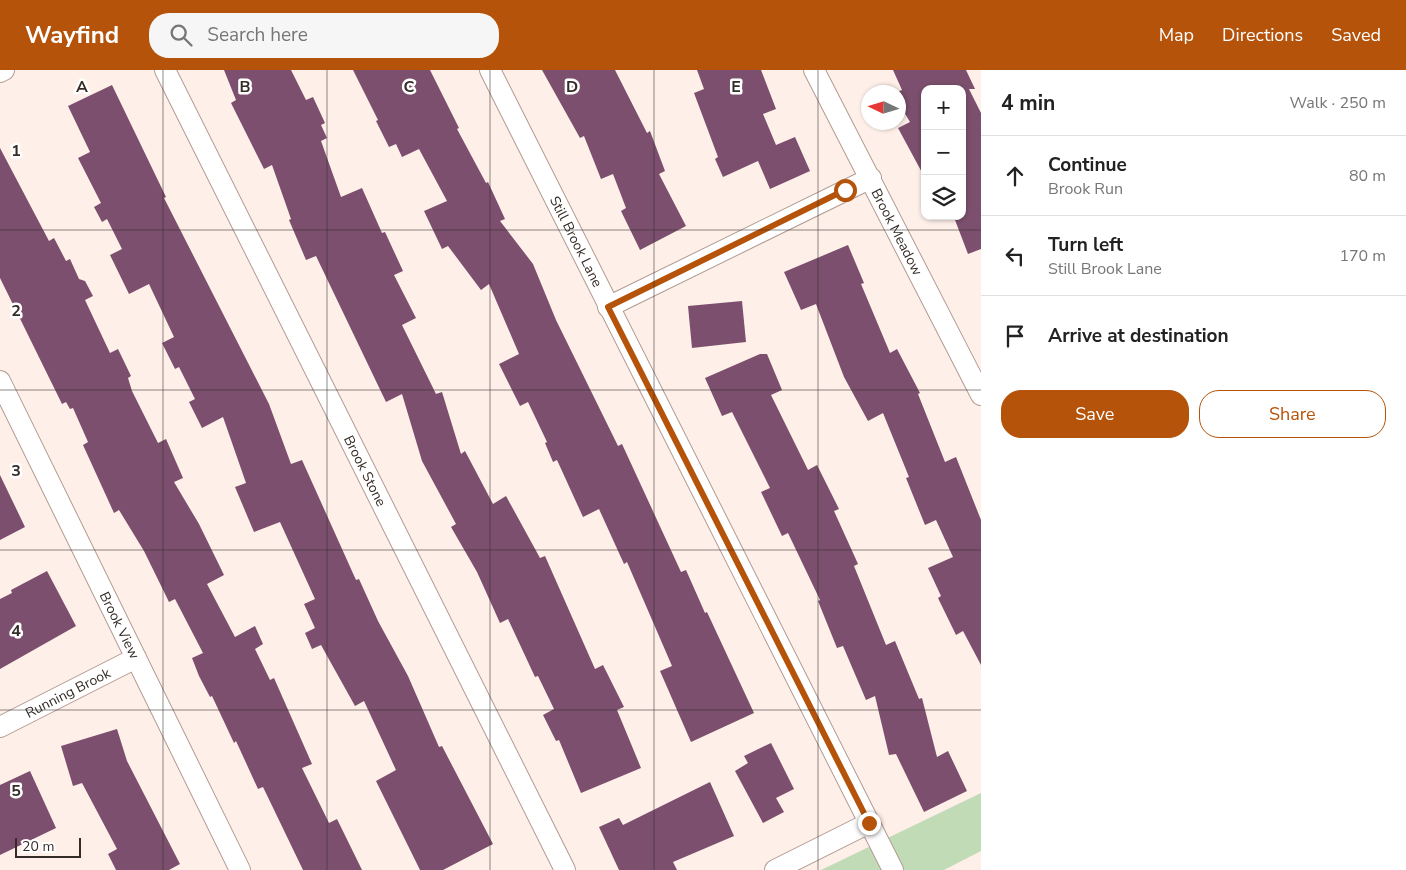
<!DOCTYPE html>
<html lang="en">
<head>
<meta charset="utf-8">
<style>
  :root { --surface:#fff; --page:#f6f6f6; --text:#222; --muted:#767676; --line:#e0e0e0; --accent:#b45309 }
  body { margin:0; font-family:"Nunito Sans",sans-serif; background:var(--page); color:var(--text) }
  .controls { position:absolute; right:15px; top:15px; display:grid; overflow:hidden; border-radius:10px; box-shadow:0 1px 4px #0004 }
  .controls button { width:45px; height:45px; display:grid; place-items:center; padding:0; border:0; border-bottom:1px solid var(--line); background:var(--surface); color:var(--text); font:25px sans-serif }
  .compass { position:absolute; left:861px; top:15px; width:45px; height:45px; border-radius:50%; background:var(--surface); box-shadow:0 1px 4px #0004; rotate:274deg }
  .scale { position:absolute; left:15px; bottom:12px; width:66px; box-sizing:border-box; padding-left:5px; border:2px solid #352c28; border-top:0; font-size:14px; line-height:18px; white-space:nowrap; color:#352c28; -webkit-text-stroke:4px #fff; paint-order:stroke }
  .stop { position:absolute; width:15px; height:15px; margin:-11px; border:4px solid #b45309; border-radius:50%; background:#fff }
  .stop.end { background:#b45309; border-color:#fff; box-shadow:0 1px 5px #0008 }
  .list { margin:0; padding:0; list-style:none }
  h2 { display:flex; justify-content:space-between; align-items:center; height:65px; margin:0; padding:0 20px; font-size:21px }
  h2 small { font-size:16px; font-weight:400; color:var(--muted) }
  .list li { display:grid; grid-template-columns:32px 1fr auto; gap:15px; align-items:center; box-sizing:border-box; height:80px; padding:0 20px; border-top:1px solid var(--line) }
  .list b { display:block; font-size:19px; white-space:nowrap }
  .list p { margin:0; font-size:16px; white-space:nowrap; color:var(--muted) }
  .list em { font-size:16px; font-style:normal; color:var(--muted) }
  .actions { display:flex; gap:10px; padding:15px 20px }
  .actions a { flex:1; padding:11px 0; border:1px solid var(--accent); border-radius:20px; text-align:center; font-size:18px; color:var(--accent) }
  .actions .main { background:var(--accent); color:#fff }
  .icon { flex:none; width:28px; height:28px; fill:none; stroke:currentColor; stroke-width:2; stroke-linecap:round; stroke-linejoin:round }
  .map { position:relative; flex:none; width:981px; height:800px; overflow:hidden }
  header { display:flex; align-items:center; gap:30px; box-sizing:border-box; height:70px; padding:0 25px; background:var(--accent); color:#fff }
  header strong { font-size:24px }
  nav { display:flex; gap:28px; margin-inline-start:auto; font-size:18px }
  .search { width:350px; height:45px; background:var(--page); display:flex; align-items:center; gap:12px; box-sizing:border-box; padding:0 18px; border-radius:20px; color:var(--muted); font-size:19px }
  main { display:flex }
  aside { flex:1; background:var(--surface) }
  .map>svg:first-child { display:block }
</style>
</head>
<body>
<header>
<strong>Wayfind</strong>
<div class="search"><svg class="icon" aria-label="search" viewBox="0 0 24 24"><circle cx="10" cy="10" r="6"/><path d="M15 15l6 6"/></svg>Search here</div>
<nav><a>Map</a><a>Directions</a><a>Saved</a></nav>
</header>
<main>
<div class="map">
<svg width="981" height="800" viewBox="0 0 981 800">
  <rect width="100%" height="100%" fill="#feefe9"/>
  <polygon fill="#c2dbb7" points="981,723 981,781 944,800 821,800"/>
  <g fill="#7b4f6d">
    <polygon points="224,0 291,0 306,30 313,27 325,53 321,55 327,68 321,71 341,127 362,118 382,163 385,162 403,201 394,205 416,248 402,255 436,324 442,322 461,384 465,381 493,434 506,426 540,488 545,486 595,599 603,595 624,637 617,640 641,698 581,723 559,670 556,671 543,645 554,639 538,606 535,607 508,549 500,553 477,502 451,457 456,454 422,391 402,324 386,332 316,186 306,190 289,150 291,149 272,95 264,99 231,33 236,30"/>
    <polygon points="353,0 430,0 459,58 457,59 486,113 488,112 505,149 500,151 533,194 556,250 618,376 622,374 681,502 686,500 705,543 707,542 754,643 691,672 660,601 672,596 627,492 624,494 599,439 583,447 557,390 553,392 545,373 547,372 528,332 520,336 499,294 519,284 489,214 481,220 448,176 442,179 424,141 447,131 419,79 402,87 396,74 389,77 376,51 378,50"/>
    <polygon points="542,0 615,0 647,63 650,61 665,101 659,104 686,156 640,180 621,141 626,138 613,104 601,109 584,66 580,68"/>
    <polygon points="697,0 761,0 776,39 763,44 776,75 795,67 810,101 770,119 758,91 723,107 715,89 718,87 694,23 704,19"/>
    <polygon points="893,0 966,0 975,19 969,19 981,43 981,179 968,184 955,150 962,147 962,19 925,19 925,108 898,58 910,52 898,32 898,22 897,22 902,20"/>
    <polygon points="112,15 166,127 164,128 269,334 291,394 302,390 356,510 359,509 378,551 408,606 439,677 442,676 493,774 443,800 420,800 376,711 396,700 364,631 355,636 321,575 312,579 305,563 315,558 304,534 315,529 280,452 254,462 235,417 246,413 223,347 202,358 189,332 195,329 179,297 175,299 162,273 174,267 149,214 129,224 110,185 122,179 107,149 102,152 94,137 101,133 78,88 90,82 68,36"/>
    <polygon points="0,78 49,171 54,168 66,191 70,189 79,209 85,211 93,226 85,230 110,283 118,279 131,306 128,308 132,321 158,373 166,369 183,408 174,412 199,454 224,505 207,514 235,567 255,556 263,574 255,579 270,610 274,608 312,694 302,698 329,753 337,749 362,800 303,800 263,717 258,719 236,671 234,673 212,626 210,627 199,606 192,588 203,583 175,529 169,532 144,481 119,440 114,443 83,375 88,372 73,338 70,339 66,332 62,334 0,208"/>
    <polygon points="848,175 864,213 861,214 890,283 897,279 920,323 918,324 945,392 956,387 981,450 981,595 963,561 956,565 938,528 941,526 928,498 953,487 936,450 925,455 906,408 909,407 883,343 868,351 844,307 816,234 801,240 784,202"/>
    <polygon points="742,231 746,272 692,278 688,236"/>
    <polygon points="760,284 767,284 782,320 771,325 808,400 817,395 839,439 834,441 858,494 854,496 886,575 895,571 919,629 922,628 937,687 948,681 967,721 924,742 896,684 889,685 875,626 866,630 843,576 837,578 818,531 820,530 788,463 782,466 761,422 770,418 732,342 722,346 705,308"/>
    <polygon points="0,405 25,457 0,470"/>
    <polygon points="47,501 76,556 0,599 0,529 12,523 11,520"/>
    <polygon points="117,659 127,691 180,794 169,800 116,800 108,784 117,779 82,713 73,716 61,676"/>
    <polygon points="771,673 794,719 776,728 784,742 763,753 735,701 748,693 744,686"/>
    <polygon points="30,701 56,758 0,785 0,715"/>
    <polygon points="710,712 734,766 673,792 677,800 619,800 599,757 619,748 623,755"/>
  </g>
  <g fill="none" stroke-linecap="round" stroke-linejoin="round">
    <defs>
      <g id="street">
        <path id="s1" d="M165,0L565,800"/>
        <path id="s2" d="M490,0L893,800"/>
        <path id="s3" d="M814,0L981,325"/>
        <polyline points="0,2 4,0"/>
        <polyline points="608,237 871,108"/>
        <path id="s4" d="M0,311L240,800"/>
        <path id="s5" d="M0,657L136,588"/>
        <polyline points="775,800 869,753"/>
      </g>
    </defs>
    <use href="#street" stroke="#b29b92" stroke-width="22"/>
    <use href="#street" stroke="#fff" stroke-width="20"/>
  </g>
  <g fill="none" stroke-linecap="round" stroke-linejoin="round">
    <polyline stroke="#b45309" stroke-width="6" points="845,120 608,237 869,753"/>
  </g>
  <path fill="none" stroke="#352c28" stroke-width="1" stroke-opacity="0.55" d="M163,0V800M327,0V800M490,0V800M654,0V800M818,0V800M0,160H981M0,320H981M0,480H981M0,640H981"/>
  <g text-anchor="middle" stroke-width="5" stroke-linejoin="round" paint-order="stroke">
    <g font-size="14" fill="#352c28" stroke="#fff">
      <text dy="5" stroke="none"><textPath href="#s3" startOffset="182">Brook Meadow</textPath></text>
      <text dy="5" stroke="none"><textPath href="#s2" startOffset="192">Still Brook Lane</textPath></text>
      <text dy="5" stroke="none"><textPath href="#s1" startOffset="448">Brook Stone</textPath></text>
      <text dy="5" stroke="none"><textPath href="#s4" startOffset="272">Brook View</textPath></text>
      <text dy="5" stroke="none"><textPath href="#s5" startOffset="76">Running Brook</textPath></text>
    </g>
  </g>
  <g font-size="16" text-anchor="middle" font-weight="bold" fill="#352c28" stroke="#fff" stroke-width="5" stroke-linejoin="round" paint-order="stroke">
    <text x="82" y="22">A</text>
    <text x="245" y="22">B</text>
    <text x="409" y="22">C</text>
    <text x="572" y="22">D</text>
    <text x="736" y="22">E</text>
    <text x="16" y="86">1</text>
    <text x="16" y="246">2</text>
    <text x="16" y="406">3</text>
    <text x="16" y="566">4</text>
    <text x="16" y="726">5</text>
  </g>
</svg>
<div class="controls">
<button>+</button>
<button>−</button>
<button><svg class="icon" aria-label="layers" viewBox="0 0 24 24"><path d="M12 4l9 5-9 5-9-5zM3 14l9 5 9-5"/></svg></button>
</div>
<svg class="compass" viewBox="-18 -18 36 36"><path d="M0-13l5 13h-10z" fill="#e53935"/><path d="M0 13l5-13h-10z" fill="#767676"/></svg>
<div class="scale">20 m</div>
<div class="stop" style="left:845px;top:120px"></div>
<div class="stop end" style="left:869px;top:753px"></div>
</div>
<aside>
<h2>4 min<small>Walk · 250 m</small></h2>
<ul class="list">
<li><svg class="icon" aria-label="ahead" viewBox="0 0 24 24"><path d="M12 20V5M6 11l6-6 6 6"/></svg><div><b>Continue</b><p>Brook Run</p></div><em>80 m</em></li>
<li><svg class="icon" aria-label="left" viewBox="0 0 24 24"><path d="M17 20v-9H6M10 6l-5 5 5 5"/></svg><div><b>Turn left</b><p>Still Brook Lane</p></div><em>170 m</em></li>
<li><svg class="icon" aria-label="arrive" viewBox="0 0 24 24"><path d="M6 21V4h12l-3 4 3 4H6"/></svg><div><b>Arrive at destination</b></div></li>
</ul>
<div class="actions"><a class="main">Save</a><a>Share</a></div>
</aside>
</main>
</body>
</html>
